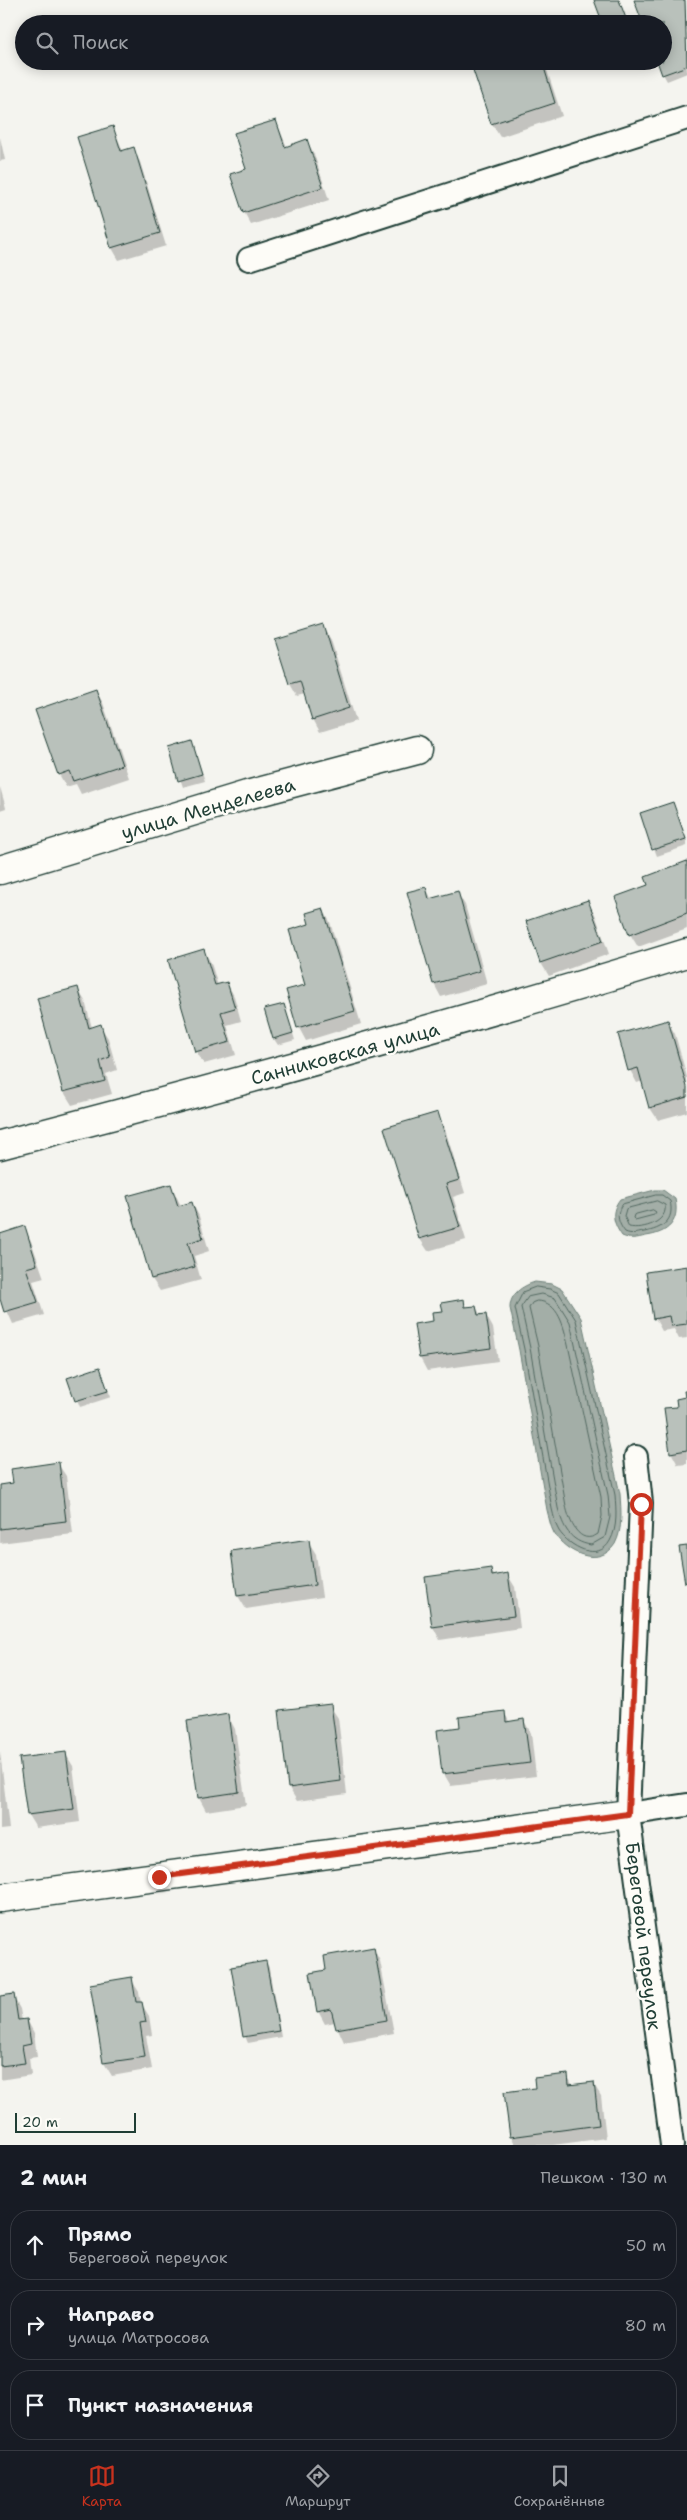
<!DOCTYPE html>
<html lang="ru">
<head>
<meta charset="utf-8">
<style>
  :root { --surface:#171b24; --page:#20242c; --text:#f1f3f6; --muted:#9ea1a6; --line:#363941; --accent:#c8321e }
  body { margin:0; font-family:"Shantell Sans",sans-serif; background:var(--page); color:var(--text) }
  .scale { position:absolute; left:15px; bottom:12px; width:121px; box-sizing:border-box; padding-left:5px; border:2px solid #1f3d34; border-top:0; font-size:14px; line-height:18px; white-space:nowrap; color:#1f3d34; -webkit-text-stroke:4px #fdfcf7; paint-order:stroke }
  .stop { position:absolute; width:15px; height:15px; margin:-11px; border:4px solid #c8321e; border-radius:50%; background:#fff }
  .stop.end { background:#c8321e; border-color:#fff; box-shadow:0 1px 5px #0008 }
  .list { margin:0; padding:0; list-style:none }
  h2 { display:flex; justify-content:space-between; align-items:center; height:65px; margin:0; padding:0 20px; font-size:21px }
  h2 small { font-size:16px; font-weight:400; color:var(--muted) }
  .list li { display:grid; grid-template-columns:32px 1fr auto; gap:15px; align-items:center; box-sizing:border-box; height:70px; margin:0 10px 10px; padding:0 10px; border:1px solid var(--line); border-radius:20px }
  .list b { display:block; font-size:19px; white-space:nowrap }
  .list p { margin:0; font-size:16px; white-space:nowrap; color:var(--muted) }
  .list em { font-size:16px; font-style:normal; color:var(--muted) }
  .icon { flex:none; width:28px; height:28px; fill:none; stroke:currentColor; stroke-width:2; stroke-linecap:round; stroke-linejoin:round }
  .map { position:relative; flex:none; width:687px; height:2145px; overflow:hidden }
  .search { position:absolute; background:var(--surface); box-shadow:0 2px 12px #0003; left:15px; right:15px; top:15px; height:55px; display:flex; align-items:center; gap:12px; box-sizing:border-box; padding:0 18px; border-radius:28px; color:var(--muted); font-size:19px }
  .sheet { height:305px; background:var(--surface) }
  nav { display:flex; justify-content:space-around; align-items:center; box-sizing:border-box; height:70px; border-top:1px solid var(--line); background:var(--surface); font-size:14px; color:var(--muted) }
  nav a { display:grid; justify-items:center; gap:2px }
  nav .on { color:var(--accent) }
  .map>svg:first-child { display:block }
</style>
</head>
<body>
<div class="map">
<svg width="687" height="2145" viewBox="0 0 687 2145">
  <rect width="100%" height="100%" fill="#f4f4ef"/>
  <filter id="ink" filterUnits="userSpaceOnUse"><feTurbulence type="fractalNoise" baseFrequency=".02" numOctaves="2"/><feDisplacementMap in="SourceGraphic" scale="10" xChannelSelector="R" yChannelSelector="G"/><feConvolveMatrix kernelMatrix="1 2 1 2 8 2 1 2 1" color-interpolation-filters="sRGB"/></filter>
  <g filter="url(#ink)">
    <g fill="#a3aea7" stroke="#6e8179">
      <path d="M655,1190H663L675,1199C680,1222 668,1233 646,1236C637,1238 631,1240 622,1236C613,1223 610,1212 620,1199Z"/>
      <path d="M535,1282L552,1284L562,1289L581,1318L620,1494C621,1510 623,1529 615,1544C599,1569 565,1552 554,1533C550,1526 549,1517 547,1510L519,1350L510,1308C510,1294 522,1286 535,1282Z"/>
    </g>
    <g fill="#0003">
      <polygon points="635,0 685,0 687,73 667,81 663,74 663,24"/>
      <polygon points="472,61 544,61 562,116 500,137 492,124"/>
      <polygon points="276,121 287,147 307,141 314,154 329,200 251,225 244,212 247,170"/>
      <polygon points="113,128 123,151 133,149 140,162 166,246 119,260 112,248"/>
      <polygon points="0,137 5,160 0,161"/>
      <polygon points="324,627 331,640 356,721 320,732 313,719 305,694 297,696 290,684"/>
      <polygon points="95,690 103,703 129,778 81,794 76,784 66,787 59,774"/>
      <polygon points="192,742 205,781 183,787 170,749"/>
      <polygon points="0,787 6,808 0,810"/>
      <polygon points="673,803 687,841 687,846 657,856 641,814"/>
      <polygon points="687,862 687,929 638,947 630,934 649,886"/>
      <polygon points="426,888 432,900 457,892 465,905 487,984 441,997 434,984 409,893"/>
      <polygon points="587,901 595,914 609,954 549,976 541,963 527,922"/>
      <polygon points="323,909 330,922 361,1024 306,1041 299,1028 288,991 307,986 311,925"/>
      <polygon points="204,951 211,963 218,986 227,983 234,996 241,1021 227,1025 236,1055 204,1064 196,1051"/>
      <polygon points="77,988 85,1001 92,1028 100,1026 108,1038 117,1070 106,1074 112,1094 72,1105 64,1092 39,999"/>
      <polygon points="284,1005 295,1040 278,1045 274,1039"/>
      <polygon points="668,1022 675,1034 687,1077 687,1112 658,1120 650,1108 643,1081 637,1083 630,1070"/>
      <polygon points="437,1114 444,1126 465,1193 453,1197 466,1240 428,1251 420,1239 386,1129"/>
      <polygon points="171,1185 181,1206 192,1203 199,1216 209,1251 194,1256 201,1280 160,1291 152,1279"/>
      <polygon points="24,1228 31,1241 44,1278 33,1281 44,1315 13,1324 0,1295 0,1236"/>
      <polygon points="687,1267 687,1338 679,1339 674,1329 662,1331 655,1318"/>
      <polygon points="463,1301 468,1308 476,1307 481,1316 486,1315 493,1328 498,1361 427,1371 420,1358 434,1322 444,1312"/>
      <polygon points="99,1368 111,1397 80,1407 69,1379"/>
      <polygon points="687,1392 687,1464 678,1465 671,1452"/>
      <polygon points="58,1464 66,1476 73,1534 0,1543 0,1486 14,1484"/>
      <polygon points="308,1541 316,1554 322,1597 246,1609 238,1596"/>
      <polygon points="490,1569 495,1577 507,1574 515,1587 520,1628 440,1640 433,1627"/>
      <polygon points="330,1706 338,1718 347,1794 297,1801 289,1788"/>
      <polygon points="504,1712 510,1723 524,1721 531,1733 536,1776 451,1786 444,1774 462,1728"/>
      <polygon points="228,1716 235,1729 246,1805 206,1811 199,1798"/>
      <polygon points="0,1751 9,1829 0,1830"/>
      <polygon points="65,1753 73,1766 80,1822 36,1828 28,1815"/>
      <polygon points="373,1948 380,1961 394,2033 344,2042 335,2022 325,2024 318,2011 328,1971"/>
      <polygon points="266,1962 269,1968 281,2037 248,2043 245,2036"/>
      <polygon points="131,1979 139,1992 141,2003 149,2016 152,2035 146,2036 152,2069 112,2076 104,2063 91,1985"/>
      <polygon points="13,1996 20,2009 22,2021 27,2020 34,2033 37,2057 29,2058 31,2075 0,2080 0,1998"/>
      <polygon points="567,2075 573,2086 593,2083 601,2096 606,2138 553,2145 516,2145 511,2137 537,2089"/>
    </g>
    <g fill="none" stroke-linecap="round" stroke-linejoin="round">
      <g stroke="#546a62" stroke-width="1">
        <path d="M656,1195H662L670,1201C675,1221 662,1229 644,1232C637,1233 632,1235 625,1232C618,1223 615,1213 623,1204Z"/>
        <path d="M657,1201L665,1205C668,1222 643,1230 629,1227L624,1216L626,1209Z"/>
        <polygon points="653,1210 656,1212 654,1215 635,1220 633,1218 634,1215"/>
        <path d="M536,1287L550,1289L559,1293L576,1320L615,1495C616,1509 618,1527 610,1541C598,1563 569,1546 559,1531C555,1525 554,1516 552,1509L524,1349L515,1308L523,1292Z"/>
        <path d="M542,1294L555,1298L570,1322L608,1495L610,1517L605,1537L591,1545C570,1542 563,1527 558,1508L530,1348L521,1307L528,1297Z"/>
        <path d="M537,1301C559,1301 564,1328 568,1345L601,1497L602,1516L598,1534C579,1547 569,1520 566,1506L538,1346L529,1308L532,1303Z"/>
      </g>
    </g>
    <g fill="#b9c1bb" stroke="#1f3d34">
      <polygon points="594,0 619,0 627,21 619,24 603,24"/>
      <polygon points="634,0 685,0 687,66 662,75 657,61 663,61 663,24 643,24"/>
      <polygon points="470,61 542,61 555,103 491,124"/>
      <polygon points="276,120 285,147 307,139 323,187 243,213 230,174 246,169 234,133"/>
      <polygon points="113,126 121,151 134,147 160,233 111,248 77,137"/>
      <polygon points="324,625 349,708 312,720 300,681 289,684 275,640"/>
      <polygon points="96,689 122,765 73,781 69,771 58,775 35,710"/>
      <polygon points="192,741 202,774 178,781 169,748"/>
      <polygon points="673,802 686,839 652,850 640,813"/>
      <polygon points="687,861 687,913 629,935 615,897 648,885 645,877"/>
      <polygon points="426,887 429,899 458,891 480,971 433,984 407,892"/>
      <polygon points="588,900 603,941 540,963 526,921"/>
      <polygon points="323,908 355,1011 297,1028 286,990 305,985 289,930 309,924 306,913"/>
      <polygon points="204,949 215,985 227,982 235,1008 221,1012 230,1042 195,1052 168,960"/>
      <polygon points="78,987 89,1028 101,1024 110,1057 100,1061 105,1081 63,1092 37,998"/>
      <polygon points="284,1004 293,1033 273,1039 264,1009"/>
      <polygon points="668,1020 687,1087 687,1097 649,1108 638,1068 628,1071 618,1034"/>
      <polygon points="438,1112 459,1180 446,1184 460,1227 419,1239 384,1128"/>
      <polygon points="171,1184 178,1206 192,1202 203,1238 188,1243 195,1267 151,1279 127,1196"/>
      <polygon points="25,1226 37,1265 26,1268 38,1302 4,1312 0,1299 0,1234"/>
      <polygon points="687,1266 687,1324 671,1326 669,1316 653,1319 646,1272"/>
      <polygon points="464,1299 465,1307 476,1306 478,1315 486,1314 491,1348 419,1358 414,1324 433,1321 432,1312 443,1311 441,1303"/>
      <polygon points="100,1367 108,1391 75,1401 67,1378"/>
      <polygon points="684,1391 687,1391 687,1450 670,1453 664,1408 677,1407 676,1399 685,1397"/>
      <polygon points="59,1462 66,1521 0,1529 0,1485 13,1483 11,1469"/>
      <polygon points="309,1539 315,1585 237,1596 231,1551"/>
      <polygon points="687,1546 687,1582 685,1583 679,1547"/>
      <polygon points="491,1568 492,1576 508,1573 514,1616 432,1627 425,1577"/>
      <polygon points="331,1704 341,1781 288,1788 279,1710"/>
      <polygon points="505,1711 506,1722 524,1719 530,1763 442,1774 437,1730 460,1727 459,1717"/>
      <polygon points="228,1714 239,1792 198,1798 187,1721"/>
      <polygon points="66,1752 74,1809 27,1815 19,1758"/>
      <polygon points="374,1947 387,2020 336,2029 331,2009 317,2012 310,1973 326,1970 324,1956"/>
      <polygon points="266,1961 279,2031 243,2037 231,1967"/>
      <polygon points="132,1977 136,2002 142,2002 146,2022 140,2023 145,2057 103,2063 90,1984"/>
      <polygon points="14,1994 18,2020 27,2019 31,2044 22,2046 25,2063 0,2066 0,1996"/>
      <polygon points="568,2074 569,2085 594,2082 599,2125 510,2137 504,2092 535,2088 534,2078"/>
    </g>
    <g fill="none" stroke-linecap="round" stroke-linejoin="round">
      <defs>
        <g id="lane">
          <polyline points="249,259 687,118"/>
          <polyline points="636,1457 641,1503 628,1814 672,2145"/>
          <polyline points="628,1814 687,1805"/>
        </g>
        <g id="street">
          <polyline points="0,870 247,795 417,750"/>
          <path d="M0,1145C230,1085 460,1023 687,953"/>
          <polyline points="0,1898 628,1814"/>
        </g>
      </defs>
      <use href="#lane" stroke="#1f3d34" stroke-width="26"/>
      <use href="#street" stroke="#1f3d34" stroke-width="31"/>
      <use href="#lane" stroke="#fdfcf7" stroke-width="22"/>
      <use href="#street" stroke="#fdfcf7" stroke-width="28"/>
    </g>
  </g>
  <g fill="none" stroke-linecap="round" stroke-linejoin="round" filter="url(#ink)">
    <polyline stroke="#c8321e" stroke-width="6" points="159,1877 628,1814 641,1504"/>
  </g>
  <g text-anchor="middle" stroke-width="5" stroke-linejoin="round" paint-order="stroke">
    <g font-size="19" fill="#1f3d34" stroke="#fdfcf7">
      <text transform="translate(208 808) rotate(-16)" y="7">улица Менделеева</text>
      <text transform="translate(345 1053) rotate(-15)" y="7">Санниковская улица</text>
      <text transform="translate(644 1936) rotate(83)" y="7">Береговой переулок</text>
    </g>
  </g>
</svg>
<div class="scale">20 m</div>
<div class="stop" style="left:641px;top:1504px"></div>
<div class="stop end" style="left:159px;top:1877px"></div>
<div class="search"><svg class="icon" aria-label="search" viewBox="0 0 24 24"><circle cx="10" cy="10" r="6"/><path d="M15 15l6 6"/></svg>Поиск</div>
</div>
<section class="sheet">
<h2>2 мин<small>Пешком · 130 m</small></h2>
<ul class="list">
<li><svg class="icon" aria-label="ahead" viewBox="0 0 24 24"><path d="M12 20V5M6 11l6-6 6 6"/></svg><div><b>Прямо</b><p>Береговой переулок</p></div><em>50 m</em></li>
<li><svg class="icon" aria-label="right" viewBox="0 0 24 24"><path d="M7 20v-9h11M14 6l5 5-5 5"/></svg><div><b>Направо</b><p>улица Матросова</p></div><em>80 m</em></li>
<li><svg class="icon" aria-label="arrive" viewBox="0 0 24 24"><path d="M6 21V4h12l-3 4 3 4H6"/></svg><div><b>Пункт назначения</b></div></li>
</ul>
</section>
<nav>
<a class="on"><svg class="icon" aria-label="map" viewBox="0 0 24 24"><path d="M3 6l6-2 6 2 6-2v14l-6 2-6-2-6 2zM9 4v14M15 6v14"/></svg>Карта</a>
<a><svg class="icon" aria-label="directions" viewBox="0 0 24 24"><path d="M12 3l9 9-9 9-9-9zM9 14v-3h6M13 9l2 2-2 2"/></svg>Маршрут</a>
<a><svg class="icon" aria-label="saved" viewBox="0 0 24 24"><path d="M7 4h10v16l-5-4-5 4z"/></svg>Сохранённые</a>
</nav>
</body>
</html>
